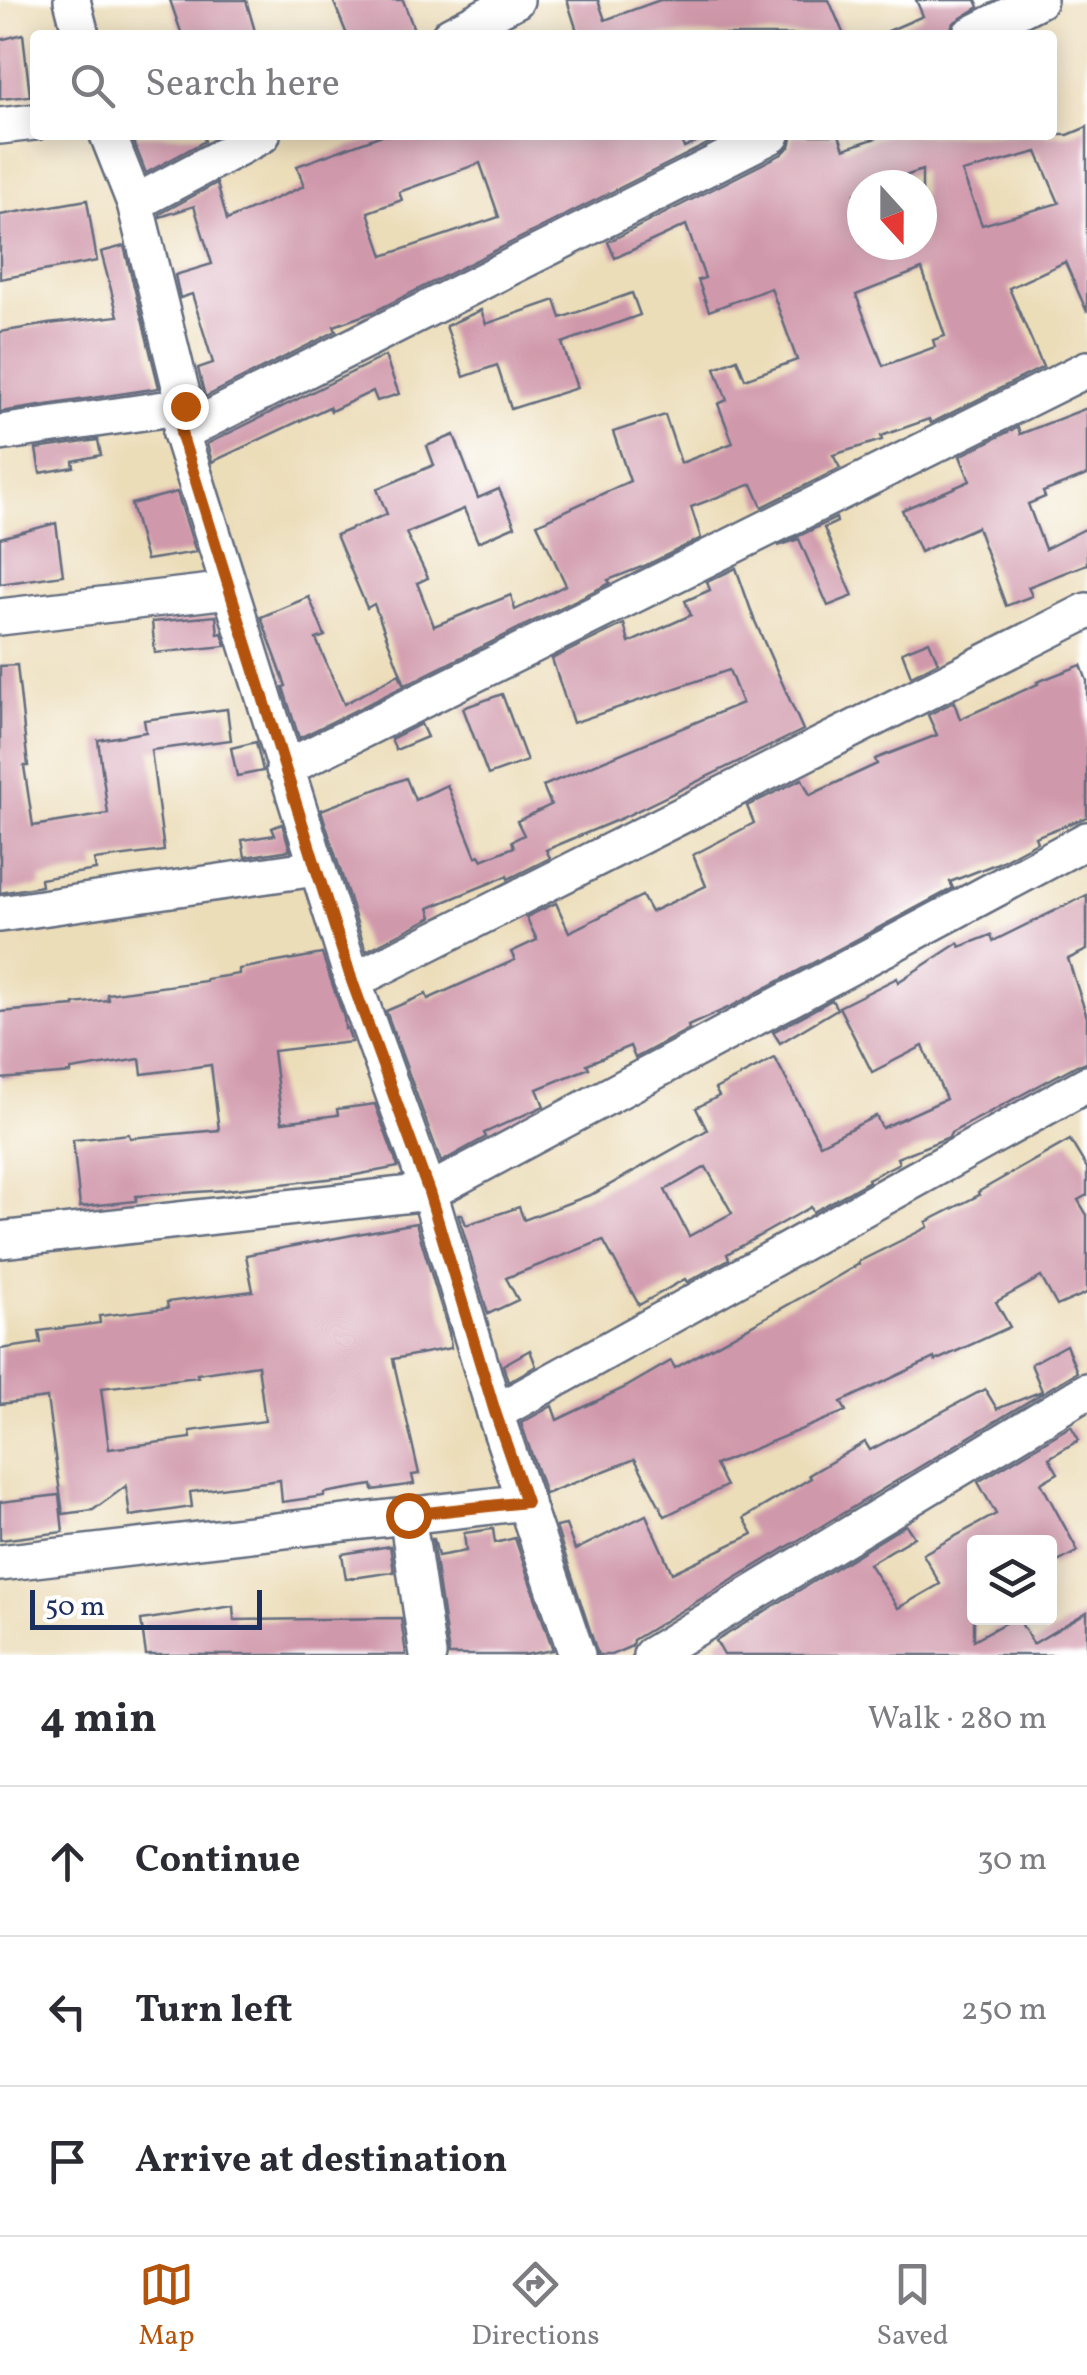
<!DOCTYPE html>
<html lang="en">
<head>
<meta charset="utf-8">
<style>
  :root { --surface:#fff; --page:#f2f2f3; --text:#2b2b33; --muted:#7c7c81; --line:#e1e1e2; --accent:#b45309 }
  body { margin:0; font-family:Vollkorn,serif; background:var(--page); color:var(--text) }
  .controls { position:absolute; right:30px; bottom:30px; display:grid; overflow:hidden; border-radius:10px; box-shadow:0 5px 25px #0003 }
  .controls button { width:90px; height:90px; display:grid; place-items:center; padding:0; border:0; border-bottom:2px solid var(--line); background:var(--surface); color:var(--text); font:50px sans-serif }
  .compass { position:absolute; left:847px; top:170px; width:90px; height:90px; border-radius:50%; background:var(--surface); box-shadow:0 5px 25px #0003; rotate:159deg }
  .scale { position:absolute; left:30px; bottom:25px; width:232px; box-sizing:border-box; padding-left:10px; border:5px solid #1b2f5e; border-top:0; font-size:28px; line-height:35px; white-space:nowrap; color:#1b2f5e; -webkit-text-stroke:8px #fff; paint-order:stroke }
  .stop { position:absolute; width:30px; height:30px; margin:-22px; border:8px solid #b45309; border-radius:50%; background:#fff }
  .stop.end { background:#b45309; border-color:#fff; box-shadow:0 2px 10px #0008 }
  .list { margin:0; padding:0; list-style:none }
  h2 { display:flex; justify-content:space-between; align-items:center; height:130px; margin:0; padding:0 40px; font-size:42px }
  h2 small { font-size:32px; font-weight:400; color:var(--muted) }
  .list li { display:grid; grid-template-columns:65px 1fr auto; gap:30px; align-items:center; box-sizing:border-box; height:150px; padding:0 40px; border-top:2px solid var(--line) }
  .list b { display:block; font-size:38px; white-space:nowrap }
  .list em { font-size:32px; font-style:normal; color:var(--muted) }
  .icon { flex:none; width:55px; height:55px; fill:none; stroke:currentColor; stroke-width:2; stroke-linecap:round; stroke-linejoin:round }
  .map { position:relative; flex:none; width:1087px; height:1655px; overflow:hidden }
  .search { position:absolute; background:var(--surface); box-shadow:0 5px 25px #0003; left:30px; right:30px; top:30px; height:110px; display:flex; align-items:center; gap:25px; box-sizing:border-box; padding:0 35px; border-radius:10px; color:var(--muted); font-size:38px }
  .sheet { height:580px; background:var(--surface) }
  nav { display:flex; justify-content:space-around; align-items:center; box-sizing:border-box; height:140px; border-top:2px solid var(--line); background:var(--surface); font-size:28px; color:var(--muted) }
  nav a { display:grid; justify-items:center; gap:5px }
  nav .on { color:var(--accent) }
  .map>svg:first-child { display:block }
</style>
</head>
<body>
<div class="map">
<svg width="1087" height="1655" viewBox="0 0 1087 1655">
  <rect width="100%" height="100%" fill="#fff"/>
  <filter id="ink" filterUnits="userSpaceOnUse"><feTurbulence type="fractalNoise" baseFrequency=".01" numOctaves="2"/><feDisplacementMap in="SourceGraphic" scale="20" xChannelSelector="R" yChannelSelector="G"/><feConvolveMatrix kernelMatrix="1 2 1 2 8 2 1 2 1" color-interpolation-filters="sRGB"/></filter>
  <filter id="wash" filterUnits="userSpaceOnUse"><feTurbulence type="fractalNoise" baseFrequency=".0048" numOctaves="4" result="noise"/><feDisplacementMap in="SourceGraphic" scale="40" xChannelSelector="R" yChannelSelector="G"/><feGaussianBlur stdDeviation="2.25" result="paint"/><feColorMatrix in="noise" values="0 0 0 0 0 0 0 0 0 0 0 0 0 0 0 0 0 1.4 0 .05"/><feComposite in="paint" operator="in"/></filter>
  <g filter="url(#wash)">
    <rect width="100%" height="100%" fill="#ecddb9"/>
    <g id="blocks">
      <g fill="#d099ab" fill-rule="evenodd">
        <polygon points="170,0 246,0 256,35 182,35"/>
        <polygon points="333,0 403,0 416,35 347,35"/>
        <polygon points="567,0 598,0 605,20 660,0 829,0 844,35 574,35 573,33 577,31"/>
        <polygon points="916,0 976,0 979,7 953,23 949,35 879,35 923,16"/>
        <polygon points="23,34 30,96 0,99 0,40"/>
        <path d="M1087,127V312L1065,262L1009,288L1043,367L931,423L929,419L881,436L882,440L833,455L840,468L762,507L752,484L691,507L701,538L644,566L608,580L610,583L405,685L374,604L367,608L336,535L387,514L377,489L434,465L427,446L454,435L478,498L499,489L515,526L478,542L464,509L406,533L428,578L417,583L434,626L511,595L515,610L566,585L537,524L630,481L613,432L665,415L681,463L733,443L718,404L727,400L715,368L737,359L745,379L797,360L771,288L709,311L698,280L705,278L686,225L615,258L608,242L782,154L790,146L793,135H839L844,149L885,135H1068ZM1037,152L1059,203L982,225L962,172ZM922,170V245H862V214L855,194L862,191V185H880ZM922,269L945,336L933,340L935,347L883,366L856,295Z"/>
        <polygon points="131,135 203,135 205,141 146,173"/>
        <path d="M382,135H679L684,148L714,135H725L373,312L334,326L336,331L205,397L198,368L213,363L192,294L180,298L175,275L212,264L194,206L160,217V214L217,183L227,220L304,186L297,166ZM480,163L499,217L383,256L368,212L402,200L399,192Z"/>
        <polygon points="87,200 97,261 0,279 0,215"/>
        <polygon points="124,246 159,388 0,412 0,332 48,324 118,316 101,252"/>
        <polygon points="632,293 640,315 562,343 577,388 511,409 497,365 464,377 446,326 481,310 486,324 555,300 561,318"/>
        <polygon points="385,356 399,394 377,401 373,391 331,411 329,407 212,462 207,444"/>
        <polygon points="1087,408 1087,475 1043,492 1045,497 1028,504 1045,549 1087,528 1087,564 1028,587 1032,596 1006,606 977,527 920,552 902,510 970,481 960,456 1018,427 1020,434"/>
        <polygon points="98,440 101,455 73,461 74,467 40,473 36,449"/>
        <polygon points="177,492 196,552 146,560 131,504"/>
        <polygon points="836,518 837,522 824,528 853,596 828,606 799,539 778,546"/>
        <polygon points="56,523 63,575 0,584 0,538"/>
        <polygon points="736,568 754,619 803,730 622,818 546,850 550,858 508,879 507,876 429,908 432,917 366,951 321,810 406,778 415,800 447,785 476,857 479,855 482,860 514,847 512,841 524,835 517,821 551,805 543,786 742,703 729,670 573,723 552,659 624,624 629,643 691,615 685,601 710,590 707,582"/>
        <polygon points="309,597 325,636 316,639 344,704 399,674 404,686 299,738 283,687 286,686 261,617"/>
        <polygon points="216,616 218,634 222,633 226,646 155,653 152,622"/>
        <polygon points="929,641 938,662 911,676 902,652"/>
        <polygon points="17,665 28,766 24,766 33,826 108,814 98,740 146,732 144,720 227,709 231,740 151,750 164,851 94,860 96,870 40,879 41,886 0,893 0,666"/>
        <polygon points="1081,665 1087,681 1087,817 1035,837 1037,842 998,863 950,882 953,888 730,1007 688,1026 689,1029 635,1058 630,1046 587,1064 589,1068 537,1089 544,1106 484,1133 486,1137 441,1162 386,1011 426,994 428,999 515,960 511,952 537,940 526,917 556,903 569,932 642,896 651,912 706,886 693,855 754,823 747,806 802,779 810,795 877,764 875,759 937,735 928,715 954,702 960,719 1038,684 1037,682"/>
        <polygon points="502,694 527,761 488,775 463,708"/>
        <polygon points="421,724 427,737 396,750 391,739"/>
        <polygon points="256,742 263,771 237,776 231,748"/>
        <polygon points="282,824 290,850 245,857 242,840 275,835 272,828"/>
        <path d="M1087,895V950L1068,959L1087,1017V1063L1077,1065L951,1133L949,1137L897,1158L899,1163L868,1179L869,1181L813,1212L811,1207L727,1254L729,1259L687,1282L685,1279L639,1305L603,1240L506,1278L518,1300L488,1314L458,1214H462L466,1225L519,1207L524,1220L595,1193L707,1130L696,1108L719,1096L715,1089L775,1058L820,1144L876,1116L882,1128L946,1099L923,1046L872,1072L839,1007L897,978L898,982L958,943L960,947L991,935L993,941ZM706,1167L732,1213L689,1236L665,1190Z"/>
        <polygon points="322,954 344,1018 345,1029 347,1028 352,1042 273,1051 282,1122 338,1115 337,1109 375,1104 398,1167 345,1177 227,1190 136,1196 136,1201 80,1207 73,1140 129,1134 130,1138 219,1130 211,1065 142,1074 140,1059 71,1070 71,1073 0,1079 0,1012 74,1006 74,1004 108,1000 107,994 206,981 206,979 239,974 239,969"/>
        <polygon points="832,1000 837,1009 780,1043 773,1032"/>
        <polygon points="1070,1140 1087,1168 1087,1195 1078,1200 1087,1215 1087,1293 1057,1306 1041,1277 996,1302 1010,1327 935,1361 934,1358 841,1402 846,1411 715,1465 726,1486 665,1516 635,1459 545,1494 521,1423 552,1406 557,1420 626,1387 671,1361 675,1368 809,1293 859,1264 858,1262 928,1227 926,1222 979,1195 978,1192"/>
        <path d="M416,1223L449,1333L451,1348L393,1359L419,1474L412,1475L414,1484L373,1490L372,1485L324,1493V1496L282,1502L280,1480L190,1492L192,1507L130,1516L126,1486L93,1510L63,1514L47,1398L0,1404V1349L41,1343L39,1331L100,1323L99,1316L168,1308L167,1302L253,1291L246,1255ZM258,1365L265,1421L190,1431L191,1438L109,1449L101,1388L198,1377L197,1374Z"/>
        <polygon points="1066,1345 1077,1372 633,1640 632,1646 611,1655 598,1655 556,1527 566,1525 575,1550 646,1515 672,1573 753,1534 744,1518 811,1478 809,1475 865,1442 870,1450 985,1389 997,1409 1042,1391 1031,1364"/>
        <polygon points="530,1350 536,1366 508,1382 503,1365"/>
        <polygon points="1071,1426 1079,1440 1049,1458 1058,1473 1041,1483 1078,1551 1050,1566 1050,1542 974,1542 974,1640 1014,1618 1018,1618 1033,1644 1087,1612 1087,1655 724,1655 716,1641 906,1525 914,1537 869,1564 898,1608 940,1584 923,1554 996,1514 978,1482"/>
        <polygon points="59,1495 63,1532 0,1540 0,1502"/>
        <polygon points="493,1529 495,1543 515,1538 553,1650 524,1655 449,1655 432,1539 434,1539 438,1556 466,1551 464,1533"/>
        <polygon points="390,1546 394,1572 346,1579 342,1554"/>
        <polygon points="233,1606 234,1620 401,1618 406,1655 146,1655 141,1620"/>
      </g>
    </g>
  </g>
  <g filter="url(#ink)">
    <use href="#blocks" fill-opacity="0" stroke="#646c7e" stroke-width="2.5"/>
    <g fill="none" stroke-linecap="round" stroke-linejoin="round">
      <defs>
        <g id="minor">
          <polyline points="72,0 81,35"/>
          <polyline points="450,35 516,0"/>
          <polyline points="970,35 1039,0"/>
          <polyline points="0,126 35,122"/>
          <polyline points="108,135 135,203 185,406 181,433 353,981 429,1192 495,1413 577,1655"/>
          <polyline points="135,203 262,135"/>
          <polyline points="0,433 185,406"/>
          <polyline points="181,433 772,135"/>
          <polyline points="0,617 229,590"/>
          <polyline points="284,769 1087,369"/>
          <polyline points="0,914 316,868"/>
          <polyline points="353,981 1087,611"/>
          <polyline points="0,1240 429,1192 1087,840"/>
          <polyline points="495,1413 1087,1084"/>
          <polyline points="407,1515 428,1655"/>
          <polyline points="0,1563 526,1502"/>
          <polyline points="651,1655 1087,1391"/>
        </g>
      </defs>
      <use href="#minor" stroke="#646c7e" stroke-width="40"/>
      <use href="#minor" stroke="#fff" stroke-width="35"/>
    </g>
  </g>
  <g fill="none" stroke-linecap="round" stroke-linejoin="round" filter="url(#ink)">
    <polyline stroke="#b45309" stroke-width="12" points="185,406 181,433 316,868 352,981 429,1192 495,1412 526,1502 408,1515"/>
  </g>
</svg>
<div class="controls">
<button><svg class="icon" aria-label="layers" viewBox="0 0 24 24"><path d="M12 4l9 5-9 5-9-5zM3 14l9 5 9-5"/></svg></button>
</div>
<svg class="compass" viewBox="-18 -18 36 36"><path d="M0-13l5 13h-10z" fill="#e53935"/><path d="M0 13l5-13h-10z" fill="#7c7c81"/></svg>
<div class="scale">50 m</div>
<div class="stop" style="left:408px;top:1515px"></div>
<div class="stop end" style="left:185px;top:406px"></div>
<div class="search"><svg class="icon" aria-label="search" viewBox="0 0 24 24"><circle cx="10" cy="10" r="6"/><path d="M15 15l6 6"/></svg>Search here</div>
</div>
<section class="sheet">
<h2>4 min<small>Walk · 280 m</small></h2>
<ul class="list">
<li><svg class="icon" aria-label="ahead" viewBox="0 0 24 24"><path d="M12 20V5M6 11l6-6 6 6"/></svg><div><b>Continue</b></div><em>30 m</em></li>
<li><svg class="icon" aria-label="left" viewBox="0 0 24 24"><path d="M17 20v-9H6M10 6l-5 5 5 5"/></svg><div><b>Turn left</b></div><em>250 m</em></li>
<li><svg class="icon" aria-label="arrive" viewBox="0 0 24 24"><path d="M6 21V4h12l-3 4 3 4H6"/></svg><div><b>Arrive at destination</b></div></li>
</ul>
</section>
<nav>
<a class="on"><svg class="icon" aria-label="map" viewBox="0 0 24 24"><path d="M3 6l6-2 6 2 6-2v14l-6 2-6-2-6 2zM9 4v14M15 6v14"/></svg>Map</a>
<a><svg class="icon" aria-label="directions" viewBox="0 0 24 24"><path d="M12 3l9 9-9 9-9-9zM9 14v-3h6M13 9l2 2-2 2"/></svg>Directions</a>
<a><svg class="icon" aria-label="saved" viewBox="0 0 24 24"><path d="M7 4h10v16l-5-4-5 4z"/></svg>Saved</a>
</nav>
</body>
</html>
